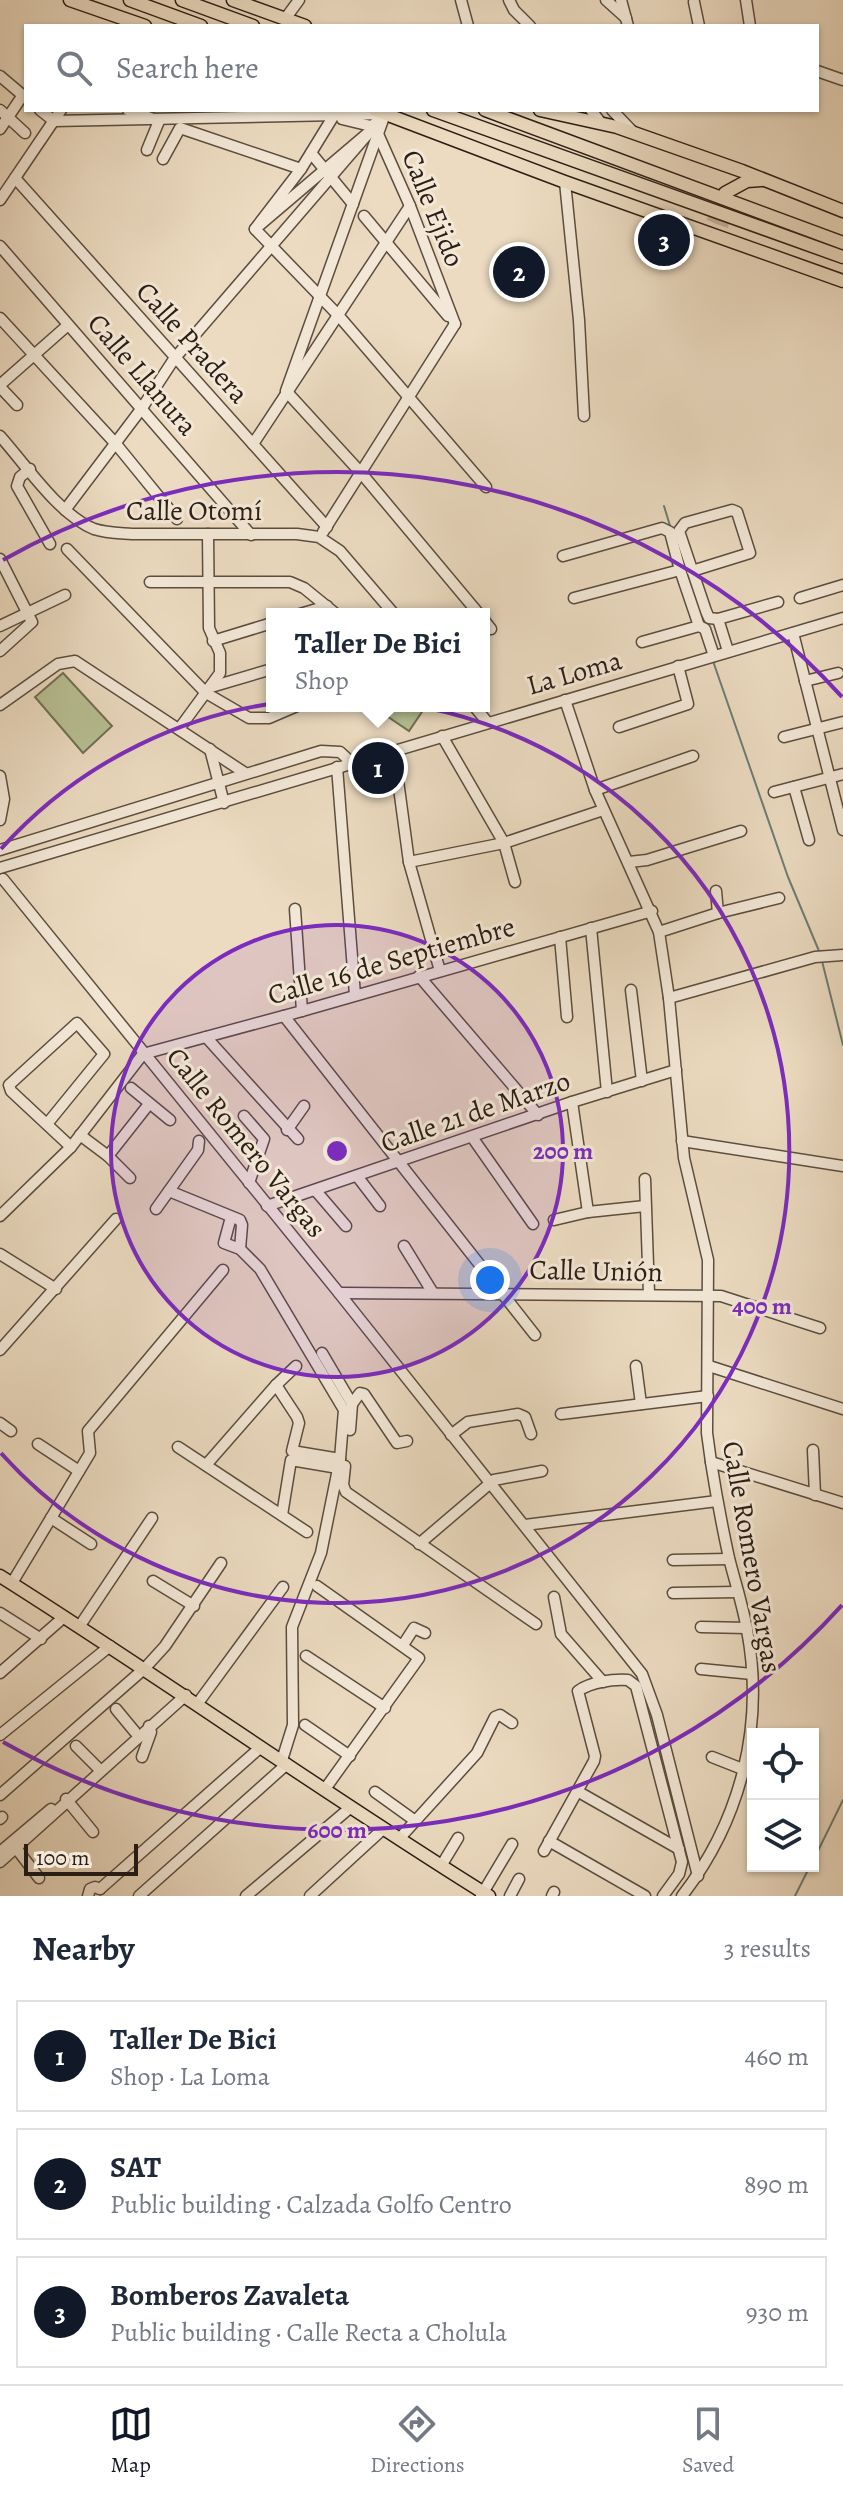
<!DOCTYPE html>
<html lang="en">
<head>
<meta charset="utf-8">
<style>
  :root { --surface:#fff; --page:#f6f6f7; --text:#1f2937; --muted:#747a83; --line:#e0e1e3; --accent:#111827 }
  body { margin:0; font-family:Alegreya,serif; background:var(--page); color:var(--text) }
  .controls { position:absolute; right:24px; bottom:24px; display:grid; overflow:hidden; border-radius:0px; box-shadow:0 2px 6px #0004 }
  .controls button { width:72px; height:72px; display:grid; place-items:center; padding:0; border:0; border-bottom:2px solid var(--line); background:var(--surface); color:var(--text); font:40px sans-serif }
  .scale { position:absolute; left:24px; bottom:20px; width:114px; box-sizing:border-box; padding-left:8px; border:4px solid #2b1e15; border-top:0; font-size:22px; line-height:28px; white-space:nowrap; color:#2b1e15; -webkit-text-stroke:6px #f3e8d7; paint-order:stroke }
  .you { position:absolute; left:490px; top:1280px; width:28px; height:28px; margin:-20px; border:6px solid #fff; border-radius:50%; background:#1a73e8; box-shadow:0 0 0 12px #1a73e833 }
  .badge { display:grid; place-items:center; width:52px; height:52px; border-radius:50%; background:var(--accent); color:#fff; font-size:26px; font-weight:700 }
  .pin { position:absolute; translate:-50% -50%; border:4px solid #fff; box-shadow:0 2px 8px #0006 }
  .popup { position:absolute; left:266px; top:608px; width:224px; height:104px; box-sizing:border-box; display:grid; place-content:center; border-radius:0px; background:var(--surface); filter:drop-shadow(0 2px 6px #0005); font-size:26px; white-space:nowrap; color:var(--muted) }
  .popup b { font-size:30px; color:var(--text) }
  .popup::after { content:''; position:absolute; left:50%; top:100%; margin-left:-16px; border:16px solid transparent; border-top-color:var(--surface) }
  .list { margin:0; padding:0; list-style:none }
  h2 { display:flex; justify-content:space-between; align-items:center; height:104px; margin:0; padding:0 32px; font-size:34px }
  h2 small { font-size:26px; font-weight:400; color:var(--muted) }
  .list li { display:grid; grid-template-columns:52px 1fr auto; gap:24px; align-items:center; box-sizing:border-box; height:112px; margin:0 16px 16px; padding:0 16px; border:2px solid var(--line); border-radius:0px }
  .list b { display:block; font-size:30px; white-space:nowrap }
  .list p { margin:0; font-size:26px; white-space:nowrap; color:var(--muted) }
  .list em { font-size:26px; font-style:normal; color:var(--muted) }
  .icon { flex:none; width:44px; height:44px; fill:none; stroke:currentColor; stroke-width:2; stroke-linecap:round; stroke-linejoin:round }
  .map { position:relative; flex:none; width:843px; height:1896px; overflow:hidden }
  .search { position:absolute; background:var(--surface); box-shadow:0 2px 6px #0004; left:24px; right:24px; top:24px; height:88px; display:flex; align-items:center; gap:20px; box-sizing:border-box; padding:0 28px; border-radius:0px; color:var(--muted); font-size:30px }
  .sheet { height:488px; background:var(--surface) }
  nav { display:flex; justify-content:space-around; align-items:center; box-sizing:border-box; height:112px; border-top:2px solid var(--line); background:var(--surface); font-size:22px; color:var(--muted) }
  nav a { display:grid; justify-items:center; gap:4px }
  nav .on { color:var(--accent) }
  .map>svg:first-child { display:block }
</style>
</head>
<body>
<div class="map">
<svg width="843" height="1896" viewBox="0 0 843 1896">
  <rect width="100%" height="100%" fill="#ecdbc1"/>
  <filter id="stains"><feTurbulence type="fractalNoise" baseFrequency=".0025" numOctaves="4"/><feColorMatrix values="0 0 0 0 .2 0 0 0 0 .09 0 0 0 0 .02 0 0 0 .5 -.17"/></filter>
  <radialGradient id="worn" r=".72"><stop offset=".6" stop-color="#630" stop-opacity="0"/><stop offset="1" stop-color="#630" stop-opacity=".3"/></radialGradient>
  <g fill="#b7c094" stroke="#716f54" stroke-width="2">
    <polygon points="63,673 112,726 83,753 35,697"/>
    <polygon points="381,706 426,706 409,731 378,710"/>
  </g>
  <g fill="none" stroke-linecap="round" stroke-linejoin="round">
    <g stroke="#6d7c76" stroke-width="2">
      <polyline points="664,506 671,529"/>
      <polyline points="713,661 788,877 819,951"/>
      <polyline points="822,961 843,1045"/>
      <polyline points="813,1861 843,1800"/>
      <polyline points="795,1896 810,1866"/>
    </g>
    <g stroke="#c5b59f" stroke-width="12" stroke-dasharray="12 6" stroke-linecap="butt">
      <polyline points="712,222 725,193"/>
      <polyline points="722,226 732,196"/>
    </g>
    <defs>
      <g id="minor">
        <polyline points="461,0 468,26"/>
        <polyline points="509,0 514,10 530,26"/>
        <polyline points="606,0 626,18"/>
        <polyline points="621,0 628,26"/>
        <polyline points="746,0 750,26"/>
        <polyline points="694,2 699,26"/>
        <polyline points="285,19 299,0"/>
        <polyline points="817,71 843,80"/>
        <polyline points="0,76 26,98"/>
        <polyline points="0,110 25,133"/>
        <polyline points="40,110 54,121 385,114 286,391 362,474 479,614"/>
        <polyline points="128,110 159,121 147,150"/>
        <polyline points="591,110 601,123"/>
        <polyline points="612,110 633,132"/>
        <polyline points="336,112 301,169 255,229 375,127 374,124 380,119"/>
        <polyline points="342,119 375,127"/>
        <polyline points="0,129 23,95"/>
        <polyline points="378,134 410,206 455,324"/>
        <polyline points="311,153 353,204"/>
        <polyline points="163,159 180,128 301,169"/>
        <polyline points="15,178 327,527"/>
        <polyline points="565,182 579,320 584,416"/>
        <polyline points="0,200 61,110"/>
        <polyline points="364,216 448,316"/>
        <polyline points="255,229 338,315 486,487"/>
        <polyline points="0,246 251,535"/>
        <polyline points="0,318 116,444 177,519"/>
        <polyline points="0,385 68,325"/>
        <polyline points="0,387 17,405"/>
        <path d="M0,436C26,465 59,515 94,529C106,533 119,533 132,534H297L319,537L340,551L394,614"/>
        <polyline points="253,444 410,206"/>
        <polyline points="30,469 20,477 17,486 50,544"/>
        <polyline points="65,510 142,408 174,359 379,121"/>
        <polyline points="323,532 455,324"/>
        <polyline points="67,549 206,693 249,718 269,718 297,706"/>
        <polyline points="563,556 662,528 670,532 680,570"/>
        <polyline points="0,559 32,622 0,651"/>
        <polyline points="692,571 750,553 737,512 732,510 685,523 679,531 706,611 709,618 718,619"/>
        <polyline points="150,582 290,582 304,588 336,614"/>
        <polyline points="574,598 680,570 699,626"/>
        <polyline points="800,598 843,585"/>
        <polyline points="300,614 327,606"/>
        <polyline points="484,620 491,629"/>
        <polyline points="0,626 65,595"/>
        <polyline points="793,633 843,830"/>
        <polyline points="213,641 272,623"/>
        <polyline points="642,642 699,626 705,629 714,656"/>
        <polyline points="728,651 718,619 778,602"/>
        <polyline points="805,681 838,673"/>
        <polyline points="211,687 272,669"/>
        <path d="M565,700L595,790L659,932L669,998L684,1158L708,1260L707,1433L711,1462C716,1494 722,1526 729,1558C735,1582 743,1606 747,1630C765,1725 741,1820 682,1896"/>
        <polyline points="0,705 58,664 75,661 245,773"/>
        <polyline points="474,706 488,723"/>
        <polyline points="619,727 688,704 678,666"/>
        <polyline points="179,729 220,673 220,653 209,628 208,534"/>
        <polyline points="442,736 504,843 515,882"/>
        <polyline points="784,737 843,722"/>
        <polyline points="210,749 224,803"/>
        <polyline points="394,751 409,862 440,971"/>
        <polyline points="337,767 355,995"/>
        <polyline points="0,776 4,799 0,820"/>
        <polyline points="794,787 809,840"/>
        <polyline points="595,790 693,756"/>
        <polyline points="774,792 843,774"/>
        <polyline points="0,850 321,751 340,752 352,763"/>
        <polyline points="409,862 504,843 603,810"/>
        <polyline points="629,862 647,860 741,831"/>
        <polyline points="0,868 843,618"/>
        <polyline points="3,879 339,1293 642,1674 657,1715 698,1876"/>
        <polyline points="295,909 302,1011"/>
        <polyline points="718,913 779,898"/>
        <polyline points="591,928 607,1092"/>
        <polyline points="659,932 718,913 716,891"/>
        <polyline points="560,937 567,1017"/>
        <polyline points="419,976 538,1115"/>
        <polyline points="631,990 642,1081"/>
        <polyline points="669,998 815,957 843,955"/>
        <polyline points="284,1016 535,1335"/>
        <polyline points="206,1037 298,1139"/>
        <polyline points="143,1054 302,1011 652,911"/>
        <polyline points="131,1088 170,1120"/>
        <polyline points="572,1102 588,1212"/>
        <polyline points="244,1116 264,1139 249,1183"/>
        <polyline points="47,1124 104,1054 77,1023 9,1085 11,1091 71,1147"/>
        <polyline points="287,1130 304,1106"/>
        <polyline points="80,1135 108,1156 130,1178"/>
        <polyline points="472,1137 533,1224"/>
        <polyline points="682,1141 843,1166"/>
        <polyline points="108,1156 149,1104"/>
        <polyline points="357,1176 380,1206"/>
        <polyline points="645,1179 649,1294"/>
        <polyline points="169,1191 240,1220 242,1225 240,1249"/>
        <polyline points="316,1191 346,1226"/>
        <polyline points="267,1206 572,1102 676,1070"/>
        <polyline points="156,1209 198,1150 199,1141"/>
        <polyline points="0,1216 71,1147 143,1054"/>
        <polyline points="231,1217 224,1243 240,1249 260,1269 344,1410 340,1459 321,1553 292,1627 293,1725 282,1760"/>
        <polyline points="554,1220 588,1212 645,1206"/>
        <polyline points="404,1246 433,1293"/>
        <polyline points="0,1254 56,1289"/>
        <polyline points="339,1293 721,1296 820,1328"/>
        <polyline points="0,1350 116,1219"/>
        <polyline points="322,1353 352,1404 350,1430"/>
        <polyline points="636,1366 641,1404"/>
        <polyline points="709,1366 843,1409"/>
        <polyline points="276,1385 297,1417 299,1423 292,1451 340,1459"/>
        <polyline points="352,1404 360,1393 364,1394 397,1443 407,1441"/>
        <polyline points="561,1414 708,1396"/>
        <polyline points="0,1423 11,1431"/>
        <polyline points="451,1435 468,1422 518,1414 525,1417 531,1434"/>
        <polyline points="38,1444 79,1471"/>
        <polyline points="178,1447 307,1532"/>
        <polyline points="813,1450 815,1495"/>
        <polyline points="711,1462 843,1503"/>
        <polyline points="206,1465 276,1385 296,1366"/>
        <polyline points="345,1466 343,1485 346,1492 536,1624"/>
        <polyline points="282,1515 291,1460 338,1468"/>
        <polyline points="51,1518 91,1544"/>
        <polyline points="525,1525 717,1501"/>
        <polyline points="419,1544 494,1480 542,1471"/>
        <polyline points="673,1560 729,1559"/>
        <polyline points="153,1581 194,1606"/>
        <polyline points="12,1583 90,1453 88,1431 223,1270"/>
        <polyline points="317,1586 419,1658 325,1789"/>
        <polyline points="673,1593 738,1592"/>
        <polyline points="554,1597 561,1634 603,1682"/>
        <polyline points="0,1613 41,1639"/>
        <polyline points="79,1627 152,1518"/>
        <polyline points="701,1627 747,1628"/>
        <polyline points="403,1645 414,1628 425,1633"/>
        <polyline points="306,1656 385,1708"/>
        <polyline points="701,1669 752,1674"/>
        <polyline points="0,1673 64,1617"/>
        <polyline points="198,1703 283,1587"/>
        <polyline points="116,1709 135,1732"/>
        <polyline points="305,1725 350,1756"/>
        <polyline points="0,1735 110,1646"/>
        <polyline points="76,1746 98,1768"/>
        <polyline points="142,1757 151,1732 149,1726"/>
        <polyline points="712,1757 745,1770"/>
        <polyline points="577,1791 679,1849"/>
        <polyline points="375,1792 414,1820"/>
        <polyline points="0,1795 145,1668 165,1646 221,1563"/>
        <polyline points="66,1799 93,1832"/>
        <polyline points="0,1819 2,1817"/>
        <polyline points="399,1839 477,1753 495,1717 500,1715 512,1723"/>
        <polyline points="549,1841 645,1896"/>
        <polyline points="13,1844 39,1878"/>
        <path d="M544,1851L594,1761L595,1756L578,1691C591,1682 612,1679 628,1680L636,1686L682,1862L679,1874L663,1896"/>
        <polyline points="0,1852 51,1809"/>
        <polyline points="0,1862 186,1695"/>
        <polyline points="441,1866 458,1838"/>
        <polyline points="100,1889 261,1747"/>
        <polyline points="88,1896 90,1889 95,1887 100,1889"/>
        <polyline points="139,1896 287,1764"/>
        <polyline points="246,1896 351,1807"/>
        <polyline points="310,1896 383,1829"/>
        <polyline points="481,1896 512,1844"/>
        <polyline points="510,1896 519,1879"/>
        <polyline points="552,1896 554,1892"/>
      </g>
      <g id="major">
        <polyline points="70,0 145,26"/>
        <polyline points="130,0 201,26"/>
        <polyline points="182,0 253,26"/>
        <polyline points="233,0 305,26"/>
        <polyline points="375,110 565,182 843,281"/>
        <polyline points="433,110 843,257"/>
        <polyline points="485,110 843,243"/>
        <polyline points="540,110 617,127 742,171 843,211"/>
        <polyline points="725,193 747,181 761,180"/>
        <path d="M0,1576C165,1680 323,1793 489,1896"/>
      </g>
    </defs>
    <use href="#minor" stroke="#5b4d40" stroke-width="13"/>
    <use href="#major" stroke="#2b1e15" stroke-width="15"/>
    <use href="#minor" stroke="#f3e8d7" stroke-width="10"/>
    <use href="#major" stroke="#ecdbc1" stroke-width="12"/>
  </g>
  <circle cx="337" cy="1151" r="226" fill="#7b2cbf" fill-opacity=".12"/>
  <g fill="none" stroke="#7b2cbf" stroke-width="4">
    <circle cx="337" cy="1151" r="226"/>
    <path d="M1 849A452 452 0 1 1 1 1453"/>
    <path d="M842 1605A679 679 0 0 1 3 1742M3 560A679 679 0 0 1 842 697"/>
  </g>
  <g text-anchor="middle" stroke-width="6" stroke-linejoin="round" paint-order="stroke">
    <g font-size="28" fill="#2b1e15" stroke="#f3e8d7">
      <text transform="translate(434 208) rotate(68)" y="10">Calle Ejido</text>
      <text transform="translate(193 342) rotate(48)" y="10">Calle Pradera</text>
      <text transform="translate(143 374) rotate(49)" y="10">Calle Llanura</text>
      <text x="194" y="520">Calle Otomí</text>
      <text transform="translate(574 672) rotate(-16)" y="10">La Loma</text>
      <text transform="translate(391 960) rotate(-16)" y="10">Calle 16 de Septiembre</text>
      <text transform="translate(475 1111) rotate(-19)" y="10">Calle 21 de Marzo</text>
      <text transform="translate(247 1142) rotate(51)" y="10">Calle Romero Vargas</text>
      <text transform="translate(596 1270) rotate(1)" y="10">Calle Unión</text>
      <text transform="translate(753 1557) rotate(80)" y="10">Calle Romero Vargas</text>
    </g>
  </g>
  <circle cx="337" cy="1151" r="12" fill="#7b2cbf" stroke="#f3e8d7" stroke-width="4"/>
  <g font-size="24" text-anchor="middle" font-weight="bold" fill="#7b2cbf" stroke="#f3e8d7" stroke-width="6" stroke-linejoin="round" paint-order="stroke">
    <text x="563" y="1159">200 m</text>
    <text x="762" y="1314">400 m</text>
    <text x="337" y="1838">600 m</text>
  </g>
  <rect width="100%" height="100%" filter="url(#stains)"/>
  <rect width="100%" height="100%" fill="url(#worn)"/>
</svg>
<div class="controls">
<button><svg class="icon" aria-label="locate" viewBox="0 0 24 24"><circle cx="12" cy="12" r="6"/><path d="M12 2v4M12 18v4M2 12h4M18 12h4"/></svg></button>
<button><svg class="icon" aria-label="layers" viewBox="0 0 24 24"><path d="M12 4l9 5-9 5-9-5zM3 14l9 5 9-5"/></svg></button>
</div>
<div class="scale">100 m</div>
<div class="you"></div>
<div class="pin badge" style="left:378px;top:768px">1</div>
<div class="popup"><b>Taller De Bici</b>Shop</div>
<div class="pin badge" style="left:519px;top:272px">2</div>
<div class="pin badge" style="left:664px;top:240px">3</div>
<div class="search"><svg class="icon" aria-label="search" viewBox="0 0 24 24"><circle cx="10" cy="10" r="6"/><path d="M15 15l6 6"/></svg>Search here</div>
</div>
<section class="sheet">
<h2>Nearby<small>3 results</small></h2>
<ul class="list">
<li><span class="badge">1</span><div><b>Taller De Bici</b><p>Shop · La Loma</p></div><em>460 m</em></li>
<li><span class="badge">2</span><div><b>SAT</b><p>Public building · Calzada Golfo Centro</p></div><em>890 m</em></li>
<li><span class="badge">3</span><div><b>Bomberos Zavaleta</b><p>Public building · Calle Recta a Cholula</p></div><em>930 m</em></li>
</ul>
</section>
<nav>
<a class="on"><svg class="icon" aria-label="map" viewBox="0 0 24 24"><path d="M3 6l6-2 6 2 6-2v14l-6 2-6-2-6 2zM9 4v14M15 6v14"/></svg>Map</a>
<a><svg class="icon" aria-label="directions" viewBox="0 0 24 24"><path d="M12 3l9 9-9 9-9-9zM9 14v-3h6M13 9l2 2-2 2"/></svg>Directions</a>
<a><svg class="icon" aria-label="saved" viewBox="0 0 24 24"><path d="M7 4h10v16l-5-4-5 4z"/></svg>Saved</a>
</nav>
</body>
</html>
